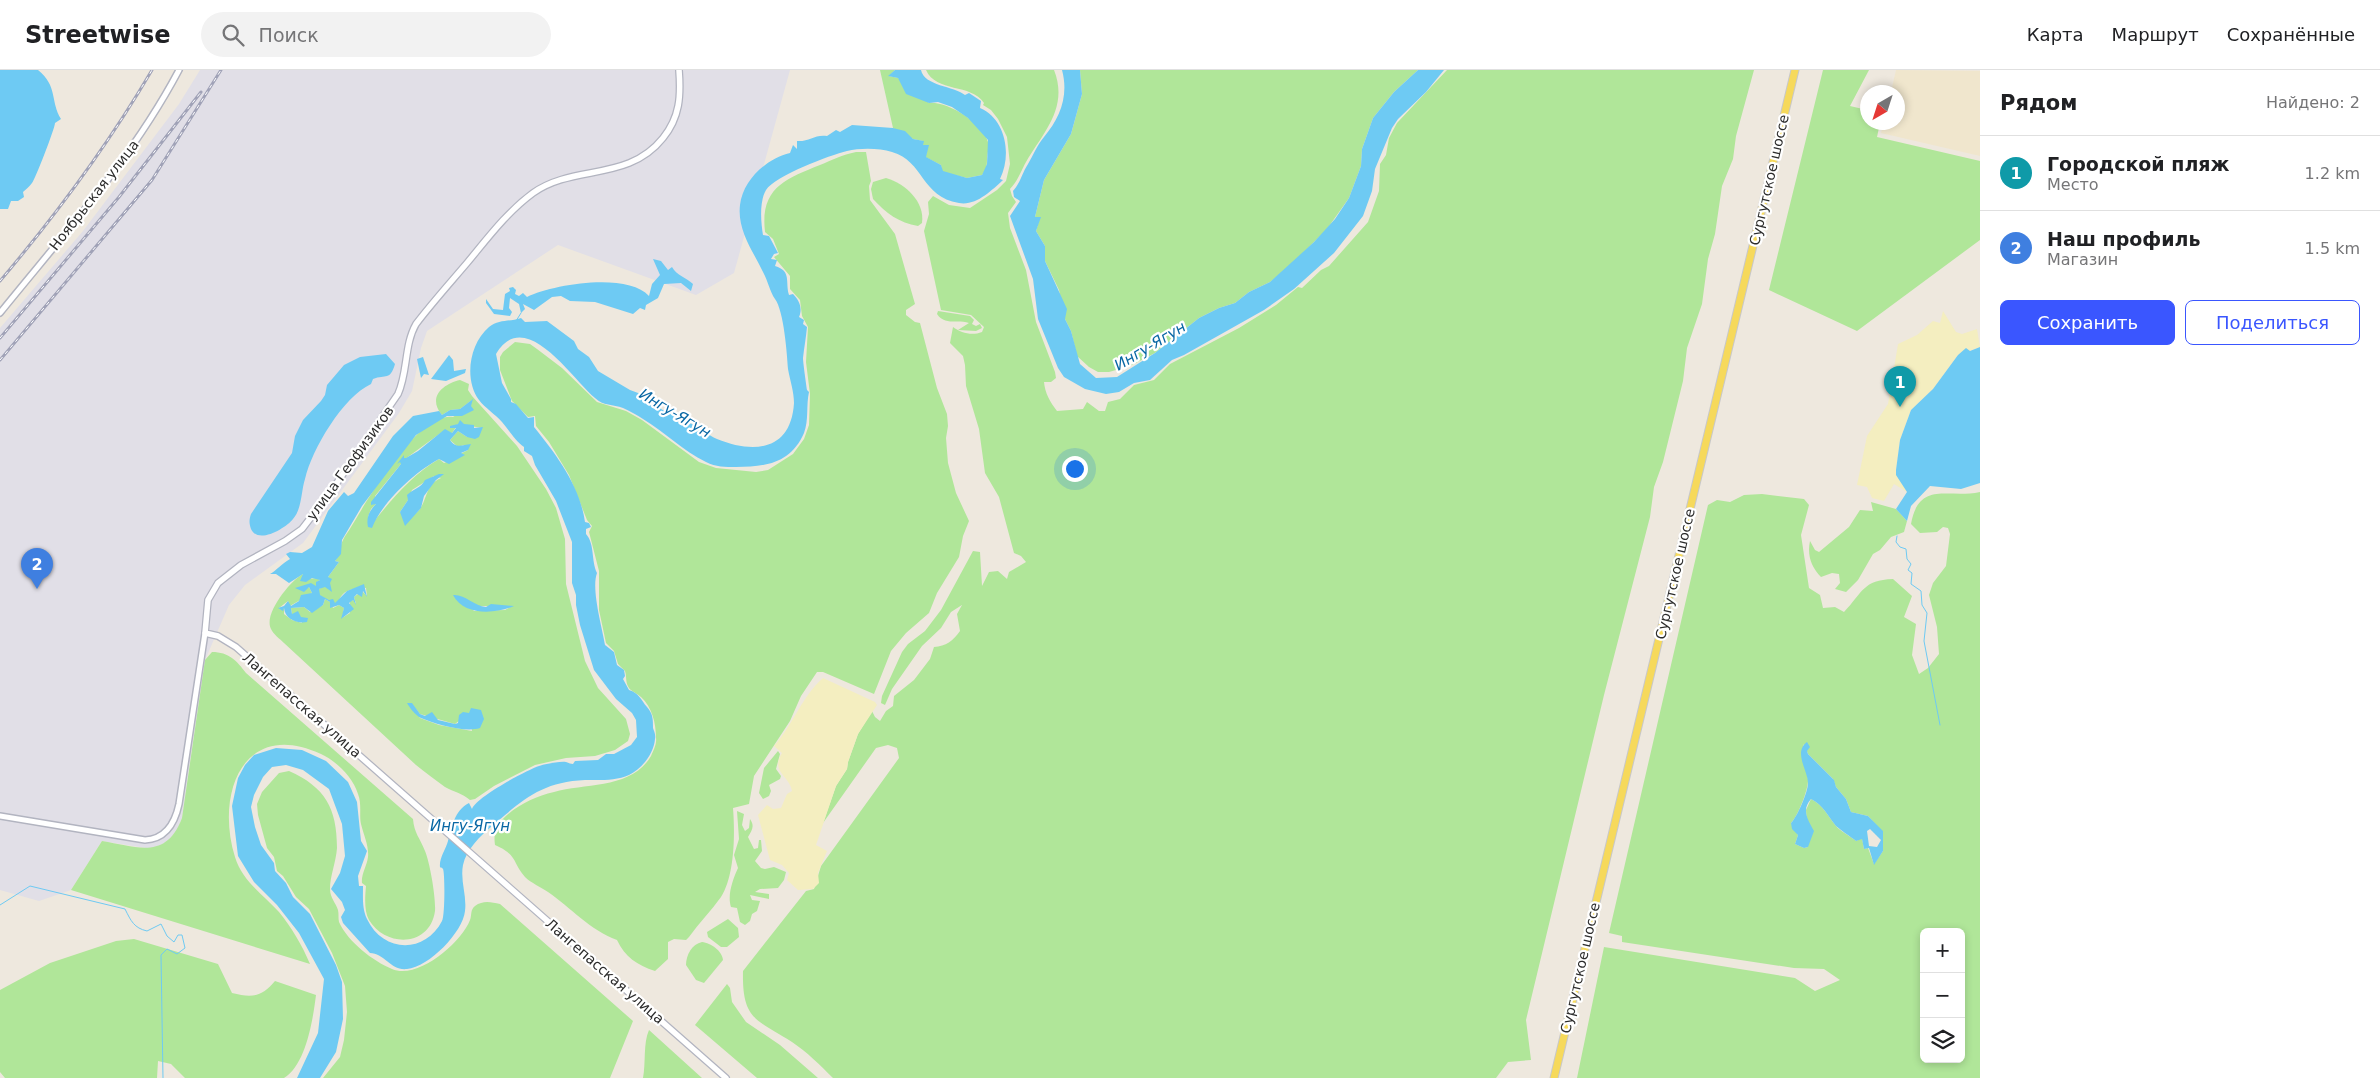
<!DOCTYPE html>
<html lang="ru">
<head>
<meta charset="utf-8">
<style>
  :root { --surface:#fff; --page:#f2f2f2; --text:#202124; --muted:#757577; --line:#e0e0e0; --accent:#3a56ff }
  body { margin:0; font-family:"DejaVu Sans",sans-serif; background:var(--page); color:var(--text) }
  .controls { position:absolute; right:15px; bottom:15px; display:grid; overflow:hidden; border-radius:8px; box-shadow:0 2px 8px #0003 }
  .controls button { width:45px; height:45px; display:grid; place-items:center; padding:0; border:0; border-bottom:1px solid var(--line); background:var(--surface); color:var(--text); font:25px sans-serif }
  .compass { position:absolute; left:1860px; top:15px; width:45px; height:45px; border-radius:50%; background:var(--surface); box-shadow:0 2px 8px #0003; rotate:219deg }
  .you { position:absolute; left:1074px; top:398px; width:18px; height:18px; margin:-12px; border:4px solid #fff; border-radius:50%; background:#1a73e8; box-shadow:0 0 0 8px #1a73e833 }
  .badge { display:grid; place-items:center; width:32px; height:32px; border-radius:50%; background:var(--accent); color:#fff; font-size:16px; font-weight:700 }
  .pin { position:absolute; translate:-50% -41px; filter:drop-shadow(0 1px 2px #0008) }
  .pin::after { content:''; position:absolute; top:26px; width:18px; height:15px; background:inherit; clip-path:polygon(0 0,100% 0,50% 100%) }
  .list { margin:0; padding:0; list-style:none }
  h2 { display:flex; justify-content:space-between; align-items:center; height:65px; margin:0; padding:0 20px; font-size:21px }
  h2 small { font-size:16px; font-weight:400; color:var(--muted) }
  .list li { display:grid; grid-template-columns:32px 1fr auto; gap:15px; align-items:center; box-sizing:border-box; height:75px; padding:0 20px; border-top:1px solid var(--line) }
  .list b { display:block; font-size:19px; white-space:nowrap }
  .list p { margin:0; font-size:16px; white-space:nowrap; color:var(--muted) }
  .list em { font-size:16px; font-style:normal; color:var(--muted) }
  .actions { display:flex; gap:10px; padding:15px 20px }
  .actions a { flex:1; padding:11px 0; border:1px solid var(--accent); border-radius:8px; text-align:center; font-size:18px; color:var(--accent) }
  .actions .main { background:var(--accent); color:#fff }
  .icon { flex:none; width:28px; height:28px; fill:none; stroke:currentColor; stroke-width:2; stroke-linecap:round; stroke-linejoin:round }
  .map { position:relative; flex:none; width:1980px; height:1008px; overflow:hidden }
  header { display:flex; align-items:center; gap:30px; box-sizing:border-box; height:70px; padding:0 25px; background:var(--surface); border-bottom:1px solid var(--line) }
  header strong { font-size:24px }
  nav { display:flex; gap:28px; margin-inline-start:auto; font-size:18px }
  .search { width:350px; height:45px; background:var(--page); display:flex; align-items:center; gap:12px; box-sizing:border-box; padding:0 18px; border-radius:28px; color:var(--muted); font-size:19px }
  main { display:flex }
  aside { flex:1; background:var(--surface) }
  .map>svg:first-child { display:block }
</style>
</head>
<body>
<header>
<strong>Streetwise</strong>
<div class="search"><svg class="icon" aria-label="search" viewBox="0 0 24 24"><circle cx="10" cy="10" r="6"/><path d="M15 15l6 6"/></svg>Поиск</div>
<nav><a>Карта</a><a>Маршрут</a><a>Сохранённые</a></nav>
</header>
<main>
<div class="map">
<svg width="1980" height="1008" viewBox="0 0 1980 1008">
  <rect width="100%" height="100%" fill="#eee8de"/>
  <polygon fill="#e1dfe7" points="200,0 790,0 734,203 696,225 558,175 427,261 421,278 412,321 399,343 303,473 245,515 229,535 205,590 182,748 177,760 167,772 152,779 102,771 71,820 39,831 0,820 0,258 83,161 179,34"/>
  <polygon fill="#f0e6cd" points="1896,0 1980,1 1980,86 1881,63 1884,53 1898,52 1898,22 1891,22"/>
  <g fill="#b0e699" fill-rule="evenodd">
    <path d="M880,0H895L889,6L898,8L929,33C947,31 983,53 988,72C989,77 988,82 987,87C987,95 987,99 982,105L967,108L942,102L941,95L925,87L927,82L922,75L923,71L913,69L893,58Z"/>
    <path d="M926,0H1054C1069,38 1043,63 1026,92C1020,103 1019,109 1010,119L1012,126L1016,132L1008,143L1010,158L1026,200L1036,252L1055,302L1056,308L1051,312H1044C1045,323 1050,332 1057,341L1083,339L1087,332L1099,341H1105L1108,332L1120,329L1134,315L1154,310L1170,294L1239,258L1276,235L1298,217L1302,218L1321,200L1329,196L1368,152L1379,121L1380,94L1386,85L1389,68L1397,53L1447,0H1754L1736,66L1733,89L1722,116L1715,164L1708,189L1702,234L1687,278L1683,311L1663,392L1654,417L1650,447L1604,625L1526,950L1531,990L1508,992L1496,1008H833C820,995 807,982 792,972C755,949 742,949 743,901L806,821L814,819L821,796L899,688L897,678L888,675L876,678L823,753L836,716L847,699L848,692L858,664L872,641L875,647L880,651L886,641L893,636L894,626L914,610L930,589L934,577C946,576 953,571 960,561L957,544L962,535L951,542L941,558L922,576L892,619L885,635L881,633L882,626L902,582L908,574L925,561L941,540L973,481L980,482L982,516L989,502L998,501L1007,509L1009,502L1026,492L1021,486L1014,483L999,427L985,403L979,359L966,316L965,295L963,286L950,273L953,257C961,263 972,266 982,262L984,257L971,245L941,240L924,161L929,144L928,132L933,126L949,135L970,138L997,120L1006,111L1010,94L1007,67L998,49L991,40L983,35L984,33C971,13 936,23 926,0Z"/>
    <polygon points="1080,0 1418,0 1394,22 1373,48 1362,79 1361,96 1349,128 1327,159 1289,197 1270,212 1249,222 1235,233 1219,238 1199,248 1155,283 1130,296 1109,302 1098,302 1089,297 1077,286 1071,261 1065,249 1059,220 1045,191 1045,176 1036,161 1040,147 1035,147 1044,110 1071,64 1082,24"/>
    <polygon points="1823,0 1869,0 1850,36 1867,40 1868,52 1880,53 1877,67 1980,91 1980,170 1857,261 1769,220"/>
    <path d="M856,82H866L871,111L869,116L870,130L895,164L915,234L906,240V245L915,252L920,253L937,318L947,344L948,356L946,368L948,393L956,423L969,451L963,466L959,487L937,523L929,543L906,563L891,581L874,624L823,602H817L801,626L790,651L754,706L749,734L733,738C735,763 735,805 721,827C711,841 699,853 689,867L686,870L674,869L668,872V889L655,901C637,895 625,887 617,870C590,860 571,838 548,822C541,817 531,813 525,807C512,792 518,785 495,775C493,761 497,754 507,745C521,733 537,726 554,722C586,713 632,719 651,686C653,681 657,674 656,668C656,653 652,637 641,627C638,624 631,621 629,618C625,612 627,607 625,601L618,594L614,581L606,573L599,540V501L589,462L592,456L587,450L569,405L549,372L536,356L535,346L528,347L512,331L500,300V287L503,282L515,272L530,274L537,279L562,298L597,332L626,341L642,350L699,392L716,398L756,402L768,400L793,384L804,369L809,355L810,324L806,292L808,257L802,246L800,230L790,219V206L774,187L779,184L773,169L765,162C760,118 785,109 820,95C832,90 842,85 856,82Z"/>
    <path d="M886,108C906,114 925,132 922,153L918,156C899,153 886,143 873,129L871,119L873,112Z"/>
    <path d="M938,241L970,246L974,250L972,254L976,256L980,254L982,258L976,261L958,260L969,253C958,249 945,256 937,244Z"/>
    <path d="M460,310L469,314L468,320L472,326L517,376L546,419L556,438L565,469L566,514L585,591L598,618L626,649L630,664L628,671L615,680L595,686L566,688L535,695L494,716L475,729L470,730C462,723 454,722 445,717C435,710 425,702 416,695L284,573C280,569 273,564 271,559C263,544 291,510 303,504L308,509L317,508L320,510L317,512L316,516L296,519L309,517L312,523L290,536L288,531L279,538L282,540L284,538V544L292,550L302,553L300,548L292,544L291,538L304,537L310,542L323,535L325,529L330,532L333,538L339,535L344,538L342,548L350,543V531L353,530L356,534L354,527L362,521L367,526L366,518C360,517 348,519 343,524C339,528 340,531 335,534L319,525V519L330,513L328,507L339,492L335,491C341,483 339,478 343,470C345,465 349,461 351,457C367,431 418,341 453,347L470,336L472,330L460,339L450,340L442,345C427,327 443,314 460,310ZM458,354L482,358L467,367L458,361L450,370L458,377L464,375L468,380L460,384L464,385L444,393L439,389C412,405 394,427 375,450L368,447L371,439L377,433L375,426L401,394V392L442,362L452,363L456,357H453ZM434,406L441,408C426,414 427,429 420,439C417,443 411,447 408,451L400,442L408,430L412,420ZM465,529L477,536H512L505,540L474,541ZM412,634L420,644L455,654L469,643L472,661L439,655L420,648Z"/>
    <path d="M1980,422V1008H1577L1604,877L1795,908L1815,921L1840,910L1824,899L1794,898L1622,872V866L1609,863L1708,435L1717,430L1730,432L1744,425L1762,424L1804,429L1809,435L1801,465L1809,518L1820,525L1823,538L1835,537L1844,542C1863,522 1863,510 1893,509L1912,526L1904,547L1916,554L1912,585L1919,604L1928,598L1939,584L1937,557L1929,525L1933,513L1946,496L1950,464L1948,458L1943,457L1937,462L1920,463L1911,454C1919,410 1948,429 1980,422ZM1804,674L1808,684L1833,709L1836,717L1846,729L1851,742L1868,746L1880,759L1883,781L1874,794L1868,778L1864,779L1862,768L1856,771C1851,767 1839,760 1836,756C1828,746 1823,735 1811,729L1806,740L1808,777L1804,778L1795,774L1798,765L1791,753C1798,746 1809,718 1808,709C1806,696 1799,687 1804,674ZM1924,862H1961V989H1924Z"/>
    <path d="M1871,432L1896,439L1907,451L1904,462L1891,467L1880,480L1873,484L1858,510L1846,522L1835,519L1840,513L1839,504L1832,503L1821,507C1811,497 1807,485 1810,471L1815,480L1819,482L1849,457L1860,440L1873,441Z"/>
    <path d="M212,582C229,582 237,591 246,603L413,749C414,763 420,768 425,781C430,793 436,828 435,841C430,877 386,878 369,850C364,841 365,827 366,816L362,813C361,804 367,796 368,787C369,776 364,766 361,754C359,745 362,734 358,724C353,707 336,691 321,684C244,648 215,723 235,787C242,811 263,824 279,842C292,858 302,875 310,894L71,820L102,771C138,777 166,790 182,748L205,590Z"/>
    <polygon points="778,681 780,684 776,699 781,706 780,709 769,715 771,721 769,726 763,729 759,723 764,698"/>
    <path d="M289,701C325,717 337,738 337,778C336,792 330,806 330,819C330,828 336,833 338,840C339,844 338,848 339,852C348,872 373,891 392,899C418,910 461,873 470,850C472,845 470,840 475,836C483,830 491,832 500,834L633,951L610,1008H323L340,987L344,970L347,942L345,916L332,883L309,839L296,827L283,806L277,801L274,787L267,778L258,745L257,734L262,722L279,703Z"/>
    <path d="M737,741L744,744L742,755L745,761L749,758L750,749C755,756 752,760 748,767L754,779L758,778L759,770H761L762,781L755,791L761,798L765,799L774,797L786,802L784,810L778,818L760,819L755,822L769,824V829L750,825L752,830L760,831L757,841L752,844L750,851L745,855L740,852L737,838L731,837C727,825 733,809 738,798L734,785L739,769Z"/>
    <polygon points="728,849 738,858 739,867 727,877 721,877 708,867 707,862"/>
    <path d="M134,869L218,894L232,923C252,928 262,927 275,911L316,925C313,949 306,995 284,1008H185L171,994L158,991L157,1008H5L0,1002V920L50,893L116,871Z"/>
    <path d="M702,872C711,873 722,881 723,890L704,913L696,910L686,895C686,885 692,874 702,872Z"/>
    <polygon points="727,914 730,918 732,932 746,952 780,975 818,1008 757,1008 695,955"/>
    <path d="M649,960L702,1008H643C646,993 643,973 649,960Z"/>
  </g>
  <g fill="#f4eec0">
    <polygon points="1943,241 1956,262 1962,264 1977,259 1980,277 1958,285 1933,319 1911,340 1900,370 1896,400 1897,405 1907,422 1894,414 1884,431 1872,428 1867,417 1857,415 1867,366 1888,334 1898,274 1917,265 1933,251 1940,253"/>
    <path d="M823,608L875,632L877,635L858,664L848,692L847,699L836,716L816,775L827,781L818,803L819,813L813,819L798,820L787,810L789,803L782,795L770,790L758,745L767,735L773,739L781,738L787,724L792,721C790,706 770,702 782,683L774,676C793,655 802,626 823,608Z"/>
  </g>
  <g fill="#6ecaf3" fill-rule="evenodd">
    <path d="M0,0H38C58,16 50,31 61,49L55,53C55,58 35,110 32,113C29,117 26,119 23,122L24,127L18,131H11L8,139H0Z"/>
    <path d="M895,0H921C924,16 954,16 965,25L969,23L981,31L980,38C1006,49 1012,85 1000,109L1003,110C991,121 976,136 959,133C921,127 924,91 892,82C879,78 860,78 847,81C830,85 775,106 766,120C759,132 761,153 763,165L769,166L778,183L774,184L771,189L777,190L775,196C792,201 785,212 789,225L793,224C799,230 803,238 799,247L804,250L803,254L807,257C806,268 804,278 803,288C803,292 806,313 807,320L809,322C806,335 809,350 804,363C791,393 766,397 736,397C725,397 716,397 706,392C683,381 665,362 643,349C637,345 630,341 623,338C613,334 603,336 595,328C572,309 525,235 496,284L502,313L511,329V332L516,334L528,348L534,347V357C556,384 580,416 585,452L589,453L591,457L586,459V464C595,474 591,491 597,503C591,519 602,557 605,575L614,582L617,595L624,600L625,606L623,609L629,620C639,623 641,630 647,637C653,644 653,649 653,658C654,661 656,665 655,669C654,683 642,699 629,705C616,711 599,710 585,710C541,712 523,730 492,756C480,766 466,780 463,795C460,811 467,825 465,841C463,862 429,897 407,899C391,901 384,883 370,883L343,853L341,847L345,840L342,832L331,819L340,803L345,786L342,754L329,719L303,700L286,695L272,697L263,707L254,725L251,737L255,757L261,775L274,793L275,801L286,813L293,827L310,844L336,895L342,912L343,949L336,982L320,1008H297L318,963L324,909L299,863L277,835L254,812L238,786L232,736L238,708L245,695L254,685L276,678L302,680L326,691L348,712L357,732L361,771L367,781L358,806L359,816H363C363,827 362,839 367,849C383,883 425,884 442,851C445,846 445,803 443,799C442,797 440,798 440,797C439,788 446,779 448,771C452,757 454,741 469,733L472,739C476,727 527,700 539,696C545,694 560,691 566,692C569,693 571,694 573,694L575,691L598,690L606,684H614L631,675L637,667L636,650L632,643L616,629L594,600L580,555L576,535V525L572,513V472L556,431L535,395L532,386L524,381V377C515,371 509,360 502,352C495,344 485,338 479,330C464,310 469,274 489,257C499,249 510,252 521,248L525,252L547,251L574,271L578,279L589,287L598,301L630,320L657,330L661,339C666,342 670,342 675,343C679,345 681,348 684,351C687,353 691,353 694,355C702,359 708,365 717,369C754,384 791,381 794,333C794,322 790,310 788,299C787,284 784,241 775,229C770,222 768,211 763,202C753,181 737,160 740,135C743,110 766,89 790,83L793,75L797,79V71C809,72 815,64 827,66L836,60L840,62L852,55L893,58L905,61L913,69L924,71L923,75H929L926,87L941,95L943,101L967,108L982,105L987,94L988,70L968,48L952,37L938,32L929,33L906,24L898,8L888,6Z"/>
    <path d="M1062,0H1080L1082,24L1071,64L1044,110L1035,147H1041L1036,161L1045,176V191L1067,239L1065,249L1071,261L1080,294L1096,308L1117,307L1155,283L1199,248L1219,238L1235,233L1249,222L1270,212L1314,172L1335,149L1349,128L1361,96L1362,79L1373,48L1394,22L1418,0H1444L1426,22L1398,49L1392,58L1375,99L1372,121L1363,146L1334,183L1294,219L1264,240L1184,285L1172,290L1150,310L1134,313L1119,322L1106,324L1085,319L1064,307L1058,298L1038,249L1033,209L1010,146L1020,131L1014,127L1013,121C1021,112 1022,103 1028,94C1033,86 1037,75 1044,67C1060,48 1069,26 1062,0Z"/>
    <path d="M653,189L661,191L668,200L672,197C677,206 686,207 693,214L691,221L681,213L664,214L658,228L646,235L645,240L640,238L633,244L595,232L570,231L561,226L552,227L534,240L523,234L525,239L521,243L519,234L510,228L509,238L512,242L510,246L494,244L486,233V229L493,239L503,240L505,224L510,221L509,218L513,217L516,220L515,224L519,226L523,223L527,227C553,214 628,202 649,226L652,214L660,205Z"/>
    <polygon points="1980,277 1980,413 1961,419 1930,416 1911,436 1907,451 1896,439 1907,422 1896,405 1896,400 1900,370 1911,340 1933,319 1958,285 1966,278 1970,281"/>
    <path d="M386,284L395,294C390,311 386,304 373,309L371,314C343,327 312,379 305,409C301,421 302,439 293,449C286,458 258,475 251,459C249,453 249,450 251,444L292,383L295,366L303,350L321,331L325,325L327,315L344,295L360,287Z"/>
    <polygon points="449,285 453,290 454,301 466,299 465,303 446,311 431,309"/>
    <polygon points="423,287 429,305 424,304 421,308 417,289"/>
    <path d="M473,329L471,336L474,340L462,346H447L416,365L362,436L342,470L341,484L335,491L339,492L328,507L332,509L330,513L332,522L325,517L319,519L320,525L329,530L333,529L335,533L347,521L364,514L367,527L363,521L362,527L357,524L354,527L356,535L353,530L349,533L354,539L341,549L344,538L339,535L330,538V532L325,529L323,535L312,543L304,537L291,538L292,544L298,541L301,547L308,548L307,552C297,554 285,549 284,538L283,541L278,538L284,536L288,531L291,536L299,531L301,525L312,523L309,517L304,522L295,518L311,513L316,516V512L320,510L312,508L306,512L300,511L303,504L289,513L276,504H270C277,500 281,494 290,489L286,484L290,482L302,483L312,477L328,441L344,422L348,426L354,423L393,366L413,346L439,341L442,345L450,340L460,339Z"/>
    <path d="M460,350L464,354L474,355V358L483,357L479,367L475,369L467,367L458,361L450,370C456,379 462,375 471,374L468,380L461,383L465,385L449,394L439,389C415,402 382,432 372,458L368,457C366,448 369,441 376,434L371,435V432L401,394L400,392L397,394L404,385V388H406L418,381L445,359L452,363L456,358H450V356L458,354Z"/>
    <path d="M439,404H444L436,410L424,426L421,438L405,456L400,442L408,430L407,425C413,419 421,418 425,410Z"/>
    <path d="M453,525C465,524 474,536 486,537L491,534L514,536C495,544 464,546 453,525Z"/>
    <path d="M407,633H412L420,644L425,646L432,642L438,650L455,654L458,653L459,645L463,642L469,643L471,638L481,640L484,649L480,658C465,663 435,654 421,648C415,645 410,638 407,633Z"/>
    <path d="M1807,672L1810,677L1807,681L1808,684L1834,710L1836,717L1846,729L1851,742L1868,746L1883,761V781L1874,795L1869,778L1864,779L1862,769L1856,771C1851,767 1839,759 1836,756C1828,746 1823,735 1811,729C1801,740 1808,750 1814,761L1808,777L1804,778L1795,774L1798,765L1792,759L1791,753C1797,747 1808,722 1808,713C1808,701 1793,682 1807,672ZM1870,759L1881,770L1877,777L1869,776L1867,761Z"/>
  </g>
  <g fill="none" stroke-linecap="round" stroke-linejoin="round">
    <g stroke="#6ecaf3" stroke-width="1">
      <polyline points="516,251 521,243"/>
      <polyline points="1897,466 1896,472 1900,477 1906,479 1907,489 1911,494 1908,500 1912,503 1911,514 1921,521 1922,535 1927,543 1924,571 1940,655"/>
      <path d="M0,835L30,816L125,839C131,851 134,858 147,861L161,854L167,866L174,872L178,865H182L185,878L177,884L167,879L161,885L163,1008"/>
    </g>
    <defs>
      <g id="tertiary">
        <path d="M0,243C63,165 132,89 179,0"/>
        <path d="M0,746L145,770C166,769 175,753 179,734L205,563"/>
      </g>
      <path id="secondary" d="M679,0C681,26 680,47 663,68C628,112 574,94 533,123C507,142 487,169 467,193C450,213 432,233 416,254C404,275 408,302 398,324L332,420L302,459L285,471L241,495L218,513L208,530L205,563L218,566L236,577L726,1008"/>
      <polyline id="primary" points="1554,1008 1795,0"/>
    </defs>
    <use href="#tertiary" stroke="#b2b4c0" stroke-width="8"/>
    <use href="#secondary" stroke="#b2b4c0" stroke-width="8"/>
    <use href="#primary" stroke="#c8c8c8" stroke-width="9"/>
    <use href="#tertiary" stroke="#fff" stroke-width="5"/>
    <use href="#secondary" stroke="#fff" stroke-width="5.5"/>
    <use href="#primary" stroke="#f6d95b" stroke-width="7"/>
    <defs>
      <g id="rail">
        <path d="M0,211C56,145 108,75 152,0"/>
        <polyline points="0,268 119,127 201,22"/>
        <polyline points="0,290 152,110 221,0"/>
      </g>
    </defs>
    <use href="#rail" stroke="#a0a2b7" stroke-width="3"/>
    <use href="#rail" stroke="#fff" stroke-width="1" stroke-dasharray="4" stroke-linecap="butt"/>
  </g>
  <g text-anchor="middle" stroke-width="4.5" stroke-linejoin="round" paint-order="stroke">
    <g font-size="14" fill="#2c2c2c" stroke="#fff">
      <text transform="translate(1769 110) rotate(-77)" y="5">Сургутское шоссе</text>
      <text transform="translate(94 125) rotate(-52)" y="5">Ноябрьская улица</text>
      <text transform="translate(350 393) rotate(-54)" y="5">улица Геофизиков</text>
      <text transform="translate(1675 504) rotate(-77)" y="5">Сургутское шоссе</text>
      <text transform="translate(302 635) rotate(41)" y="5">Лангепасская улица</text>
      <text transform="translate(1580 898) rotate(-77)" y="5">Сургутское шоссе</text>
      <text transform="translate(605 901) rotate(41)" y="5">Лангепасская улица</text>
    </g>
    <g font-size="15" font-style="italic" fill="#0867a4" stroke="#fff">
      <text transform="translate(1150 276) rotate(-31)" y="5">Ингу-Ягун</text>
      <text transform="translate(675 343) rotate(31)" y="5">Ингу-Ягун</text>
      <text x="470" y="761">Ингу-Ягун</text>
    </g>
  </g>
</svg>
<div class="controls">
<button>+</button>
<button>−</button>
<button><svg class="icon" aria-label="layers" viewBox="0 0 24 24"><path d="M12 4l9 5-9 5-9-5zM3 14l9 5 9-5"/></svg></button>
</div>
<svg class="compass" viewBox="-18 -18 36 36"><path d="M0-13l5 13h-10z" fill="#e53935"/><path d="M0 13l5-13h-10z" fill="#757577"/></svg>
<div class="you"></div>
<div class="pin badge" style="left:1900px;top:337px;background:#0f9aa8">1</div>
<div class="pin badge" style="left:37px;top:519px;background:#3f7fe0">2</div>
</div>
<aside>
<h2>Рядом<small>Найдено: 2</small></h2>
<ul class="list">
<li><span class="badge" style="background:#0f9aa8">1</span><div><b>Городской пляж</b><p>Место</p></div><em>1.2 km</em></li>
<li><span class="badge" style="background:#3f7fe0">2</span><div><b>Наш профиль</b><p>Магазин</p></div><em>1.5 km</em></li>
</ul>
<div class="actions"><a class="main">Сохранить</a><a>Поделиться</a></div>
</aside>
</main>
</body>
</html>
